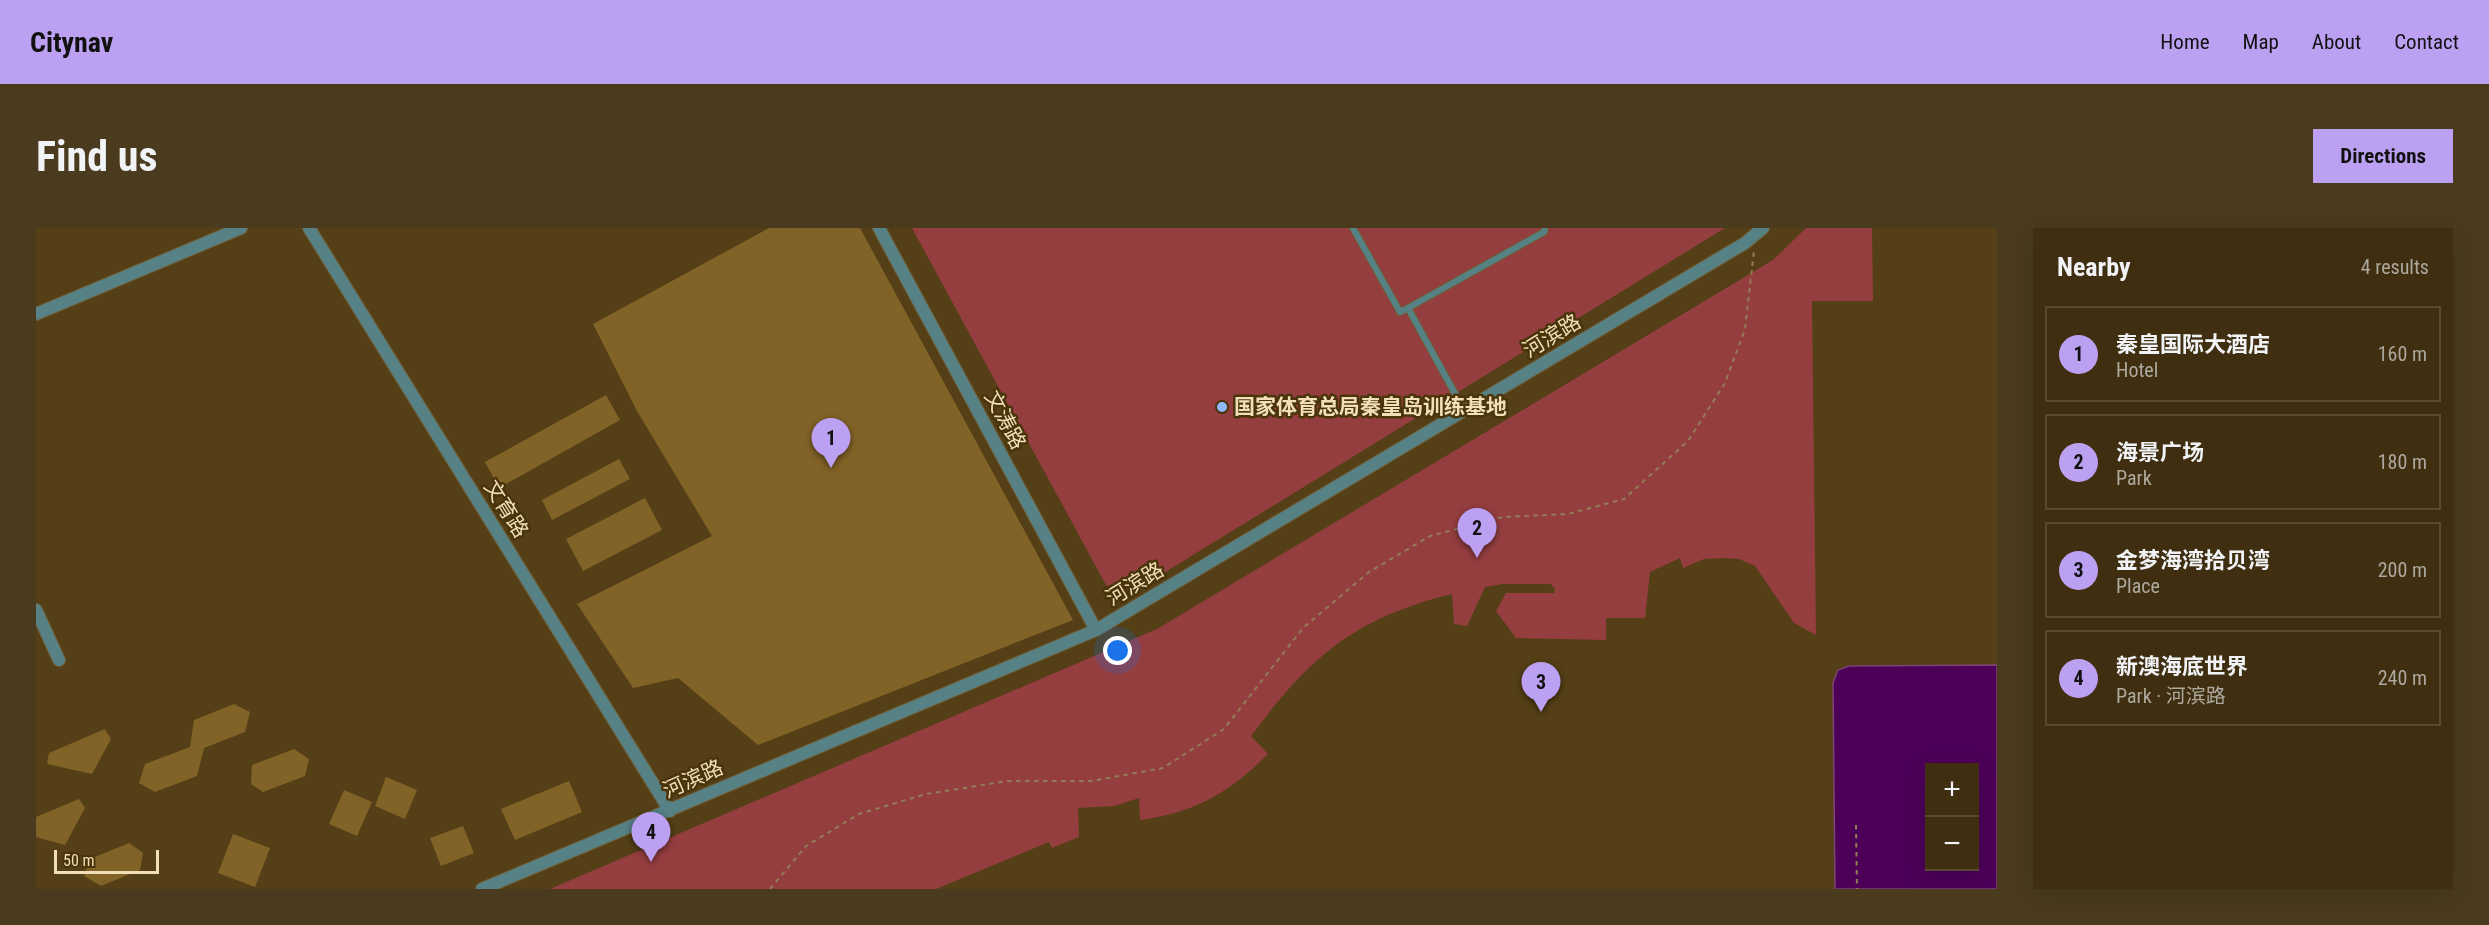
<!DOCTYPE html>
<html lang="en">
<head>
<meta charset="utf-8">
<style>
  :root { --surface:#3f2f10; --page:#4a3b1e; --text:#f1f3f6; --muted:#ada99f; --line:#584a30; --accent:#bca0f2 }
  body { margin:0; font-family:"Roboto Condensed","Noto Sans SC",sans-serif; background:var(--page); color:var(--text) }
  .controls { position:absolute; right:18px; bottom:18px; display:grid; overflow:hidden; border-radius:0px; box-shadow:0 6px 24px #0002 }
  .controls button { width:54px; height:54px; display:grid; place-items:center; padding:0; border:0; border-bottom:2px solid var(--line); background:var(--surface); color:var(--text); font:30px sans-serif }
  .scale { position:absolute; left:18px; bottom:15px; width:105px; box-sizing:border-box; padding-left:6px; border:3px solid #f3deba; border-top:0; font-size:16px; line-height:21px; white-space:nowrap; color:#f3deba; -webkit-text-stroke:4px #493509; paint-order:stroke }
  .you { position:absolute; left:1082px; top:423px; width:21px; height:21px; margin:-15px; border:4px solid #fff; border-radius:50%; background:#1a73e8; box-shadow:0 0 0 9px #1a73e833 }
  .badge { display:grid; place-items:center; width:39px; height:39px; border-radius:50%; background:var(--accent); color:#111; font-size:20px; font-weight:700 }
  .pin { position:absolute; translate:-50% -50px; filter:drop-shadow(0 2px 3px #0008) }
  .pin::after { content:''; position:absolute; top:32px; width:21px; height:18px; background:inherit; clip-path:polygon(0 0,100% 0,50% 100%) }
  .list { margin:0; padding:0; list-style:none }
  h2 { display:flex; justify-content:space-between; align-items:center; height:78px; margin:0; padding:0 24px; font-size:26px }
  h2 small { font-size:20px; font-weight:400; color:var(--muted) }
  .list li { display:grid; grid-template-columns:39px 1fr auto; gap:18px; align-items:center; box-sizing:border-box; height:96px; margin:0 12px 12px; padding:0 12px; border:2px solid var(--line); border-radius:0px }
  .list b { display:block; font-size:22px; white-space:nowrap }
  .list p { margin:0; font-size:20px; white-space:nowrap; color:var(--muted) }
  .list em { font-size:20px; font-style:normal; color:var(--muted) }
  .map { position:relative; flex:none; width:1961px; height:661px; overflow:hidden; border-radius:0px }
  header { display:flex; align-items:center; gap:36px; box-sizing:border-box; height:84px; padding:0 30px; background:var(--accent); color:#111 }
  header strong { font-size:28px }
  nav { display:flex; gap:33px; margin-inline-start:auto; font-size:21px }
  .intro { display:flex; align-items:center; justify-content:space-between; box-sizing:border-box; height:144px; padding:0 36px }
  h1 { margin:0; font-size:42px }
  .button { padding:15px 27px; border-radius:0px; background:var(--accent); color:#111; font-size:21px; font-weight:700 }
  main { display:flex; gap:36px; padding:0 36px }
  aside { flex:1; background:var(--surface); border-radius:0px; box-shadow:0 6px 24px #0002 }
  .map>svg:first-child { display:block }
</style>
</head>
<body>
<header>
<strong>Citynav</strong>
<nav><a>Home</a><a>Map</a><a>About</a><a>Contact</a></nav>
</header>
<div class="intro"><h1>Find us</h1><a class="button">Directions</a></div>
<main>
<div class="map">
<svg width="1961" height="661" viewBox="0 0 1961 661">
  <rect width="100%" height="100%" fill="#543f16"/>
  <g fill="#953e40">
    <polygon points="876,0 1689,0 1100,362 1070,357"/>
    <path d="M1770,0H1836L1837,73H1776L1780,407L1758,395L1719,338L1703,331L1688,330L1668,331L1647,340L1644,330L1614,344L1609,390H1570V412L1480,410L1460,383L1470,365H1518L1519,361L1515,356H1467L1449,359L1431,398L1418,396L1416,366C1318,390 1274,429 1215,508L1232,526C1194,564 1159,585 1104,592L1103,570L1079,578L1042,580L1043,609L1016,620L1013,614L900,661H514L1121,401L1737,32Z"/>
  </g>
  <path fill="#4c0058" stroke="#7e4375" stroke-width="1.5" fill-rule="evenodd" d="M1961,437V661H1799L1797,455L1802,442L1813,438ZM1894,540H1938V638H1894Z"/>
  <g fill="#826327">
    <polygon points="733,0 824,0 1037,392 722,517 642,450 597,460 541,376 676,308 601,183 557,96"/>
    <polygon points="570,167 584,192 463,260 449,234"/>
    <polygon points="583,231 594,251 516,292 506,272"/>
    <polygon points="609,270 626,302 547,343 530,311"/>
    <polygon points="198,476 214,484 209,504 168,520 161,548 119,564 103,555 109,536 154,519 158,492"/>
    <polygon points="69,501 75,511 56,546 11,536 13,525"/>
    <polygon points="258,521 273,531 269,548 227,564 215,556 216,537"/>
    <polygon points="350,549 381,562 369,591 339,578"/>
    <polygon points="533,553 546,584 479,612 465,581"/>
    <polygon points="308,562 336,574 321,608 293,596"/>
    <polygon points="43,571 49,580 29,617 0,609 0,589"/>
    <polygon points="427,598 438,625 405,638 394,610"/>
    <polygon points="197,606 234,620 219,659 182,645"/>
    <polygon points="93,615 107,625 104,642 65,658 48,648 54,631"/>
  </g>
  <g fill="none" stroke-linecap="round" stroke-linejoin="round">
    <defs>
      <g id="service">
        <polyline points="1317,0 1364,84 1372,80 1428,182"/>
        <polyline points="1372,80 1508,4 1509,0"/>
      </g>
      <g id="minor">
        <polyline points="273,0 634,583"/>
        <polyline points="843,0 1060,402"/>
        <polyline points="0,86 205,0"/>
        <polyline points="0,382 23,432"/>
      </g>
      <polyline id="tertiary" points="446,661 1060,402 1709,15 1727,0"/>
    </defs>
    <use href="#service" stroke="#715c34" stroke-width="8"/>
    <use href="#minor" stroke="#715c34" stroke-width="14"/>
    <use href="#tertiary" stroke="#715c34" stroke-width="14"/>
    <g stroke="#927d56" stroke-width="2" stroke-dasharray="4.5 4.5" stroke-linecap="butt">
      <polyline points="1820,597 1821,661"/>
      <polyline points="734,661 770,618 823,586 890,566 972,553 1056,553 1127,540 1188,501 1267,400 1333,344 1394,308 1467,289 1532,286 1588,271 1652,213 1689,155 1709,101 1718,23"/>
    </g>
    <use href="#service" stroke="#568185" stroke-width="6"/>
    <use href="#minor" stroke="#568185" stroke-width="12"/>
    <use href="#tertiary" stroke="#568185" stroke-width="12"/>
  </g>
  <circle fill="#91b8fd" stroke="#493509" stroke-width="2" cx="1186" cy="179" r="6"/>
  <g text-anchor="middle" stroke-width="5" stroke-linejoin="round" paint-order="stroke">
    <g font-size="21" fill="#f3deba" stroke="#493509">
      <text transform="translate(1516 108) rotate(-31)" y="7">河滨路</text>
      <text transform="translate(969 192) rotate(62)" y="7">文涛路</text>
      <text transform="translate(470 281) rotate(58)" y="7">文育路</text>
      <text transform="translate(1099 356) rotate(-31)" y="7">河滨路</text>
      <text transform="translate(657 551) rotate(-24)" y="7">河滨路</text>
    </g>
    <g font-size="21" font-weight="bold" fill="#f3deba" stroke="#493509" text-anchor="start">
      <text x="1198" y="186">国家体育总局秦皇岛训练基地</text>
    </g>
  </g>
</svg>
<div class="controls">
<button>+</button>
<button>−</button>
</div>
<div class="scale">50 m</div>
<div class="you"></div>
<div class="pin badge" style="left:795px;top:240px">1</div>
<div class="pin badge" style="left:1441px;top:330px">2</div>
<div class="pin badge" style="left:1505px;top:484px">3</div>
<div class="pin badge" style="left:615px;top:634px">4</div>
</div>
<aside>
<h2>Nearby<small>4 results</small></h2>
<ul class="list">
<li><span class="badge">1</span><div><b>秦皇国际大酒店</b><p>Hotel</p></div><em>160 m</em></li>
<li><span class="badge">2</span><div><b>海景广场</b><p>Park</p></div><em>180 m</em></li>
<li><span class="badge">3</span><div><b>金梦海湾拾贝湾</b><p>Place</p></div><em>200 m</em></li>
<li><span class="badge">4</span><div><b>新澳海底世界</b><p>Park · 河滨路</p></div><em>240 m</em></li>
</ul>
</aside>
</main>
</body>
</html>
